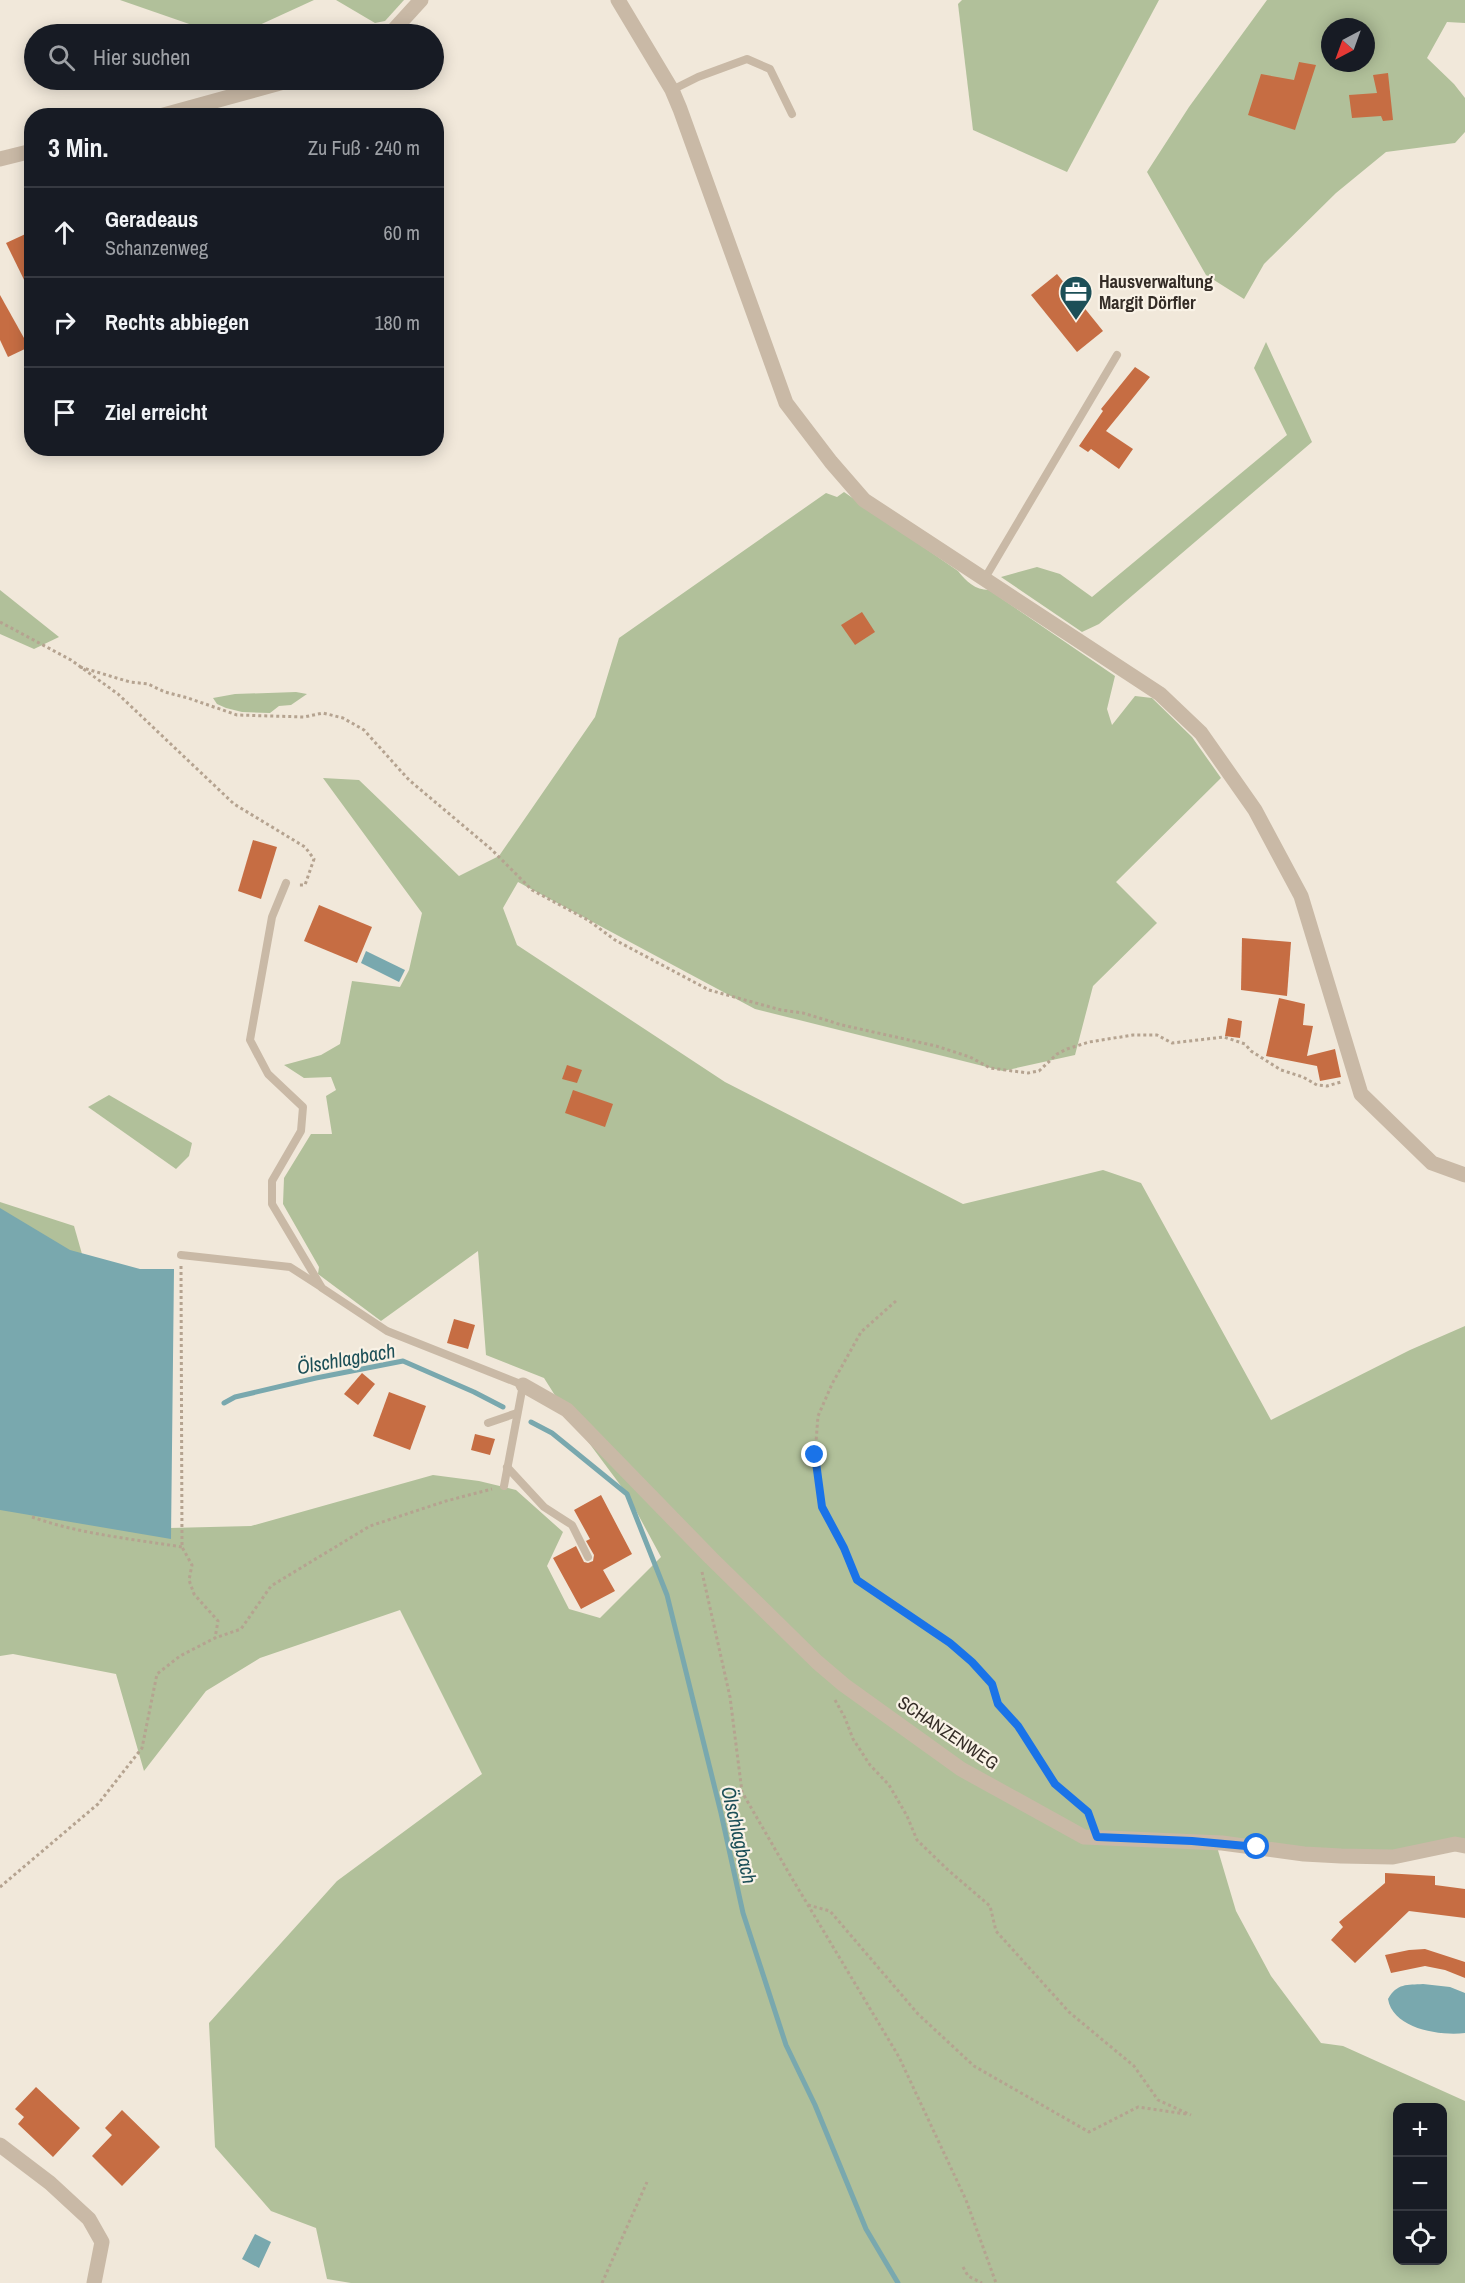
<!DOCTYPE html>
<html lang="de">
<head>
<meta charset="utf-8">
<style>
  :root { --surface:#171b24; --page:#242831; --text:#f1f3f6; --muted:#9ea1a6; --line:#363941 }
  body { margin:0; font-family:"Archivo Narrow",sans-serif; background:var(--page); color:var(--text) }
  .controls { position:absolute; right:18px; bottom:18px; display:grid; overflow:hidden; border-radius:12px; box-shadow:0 3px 15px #0003 }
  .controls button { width:54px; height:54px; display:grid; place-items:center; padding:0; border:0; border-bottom:2px solid var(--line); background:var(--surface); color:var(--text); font:30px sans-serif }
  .compass { position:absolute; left:1321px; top:18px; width:54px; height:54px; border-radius:50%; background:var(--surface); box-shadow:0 3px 15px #0003; rotate:221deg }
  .stop { position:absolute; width:18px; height:18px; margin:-14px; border:4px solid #1a73e8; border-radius:50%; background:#fff }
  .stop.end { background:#1a73e8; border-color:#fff; box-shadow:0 2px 6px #0008 }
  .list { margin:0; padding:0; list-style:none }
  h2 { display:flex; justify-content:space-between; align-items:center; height:78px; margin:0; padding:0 24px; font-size:26px }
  h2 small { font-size:20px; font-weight:400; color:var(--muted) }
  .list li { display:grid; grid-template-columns:39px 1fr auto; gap:18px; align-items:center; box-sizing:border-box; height:90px; padding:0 24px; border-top:2px solid var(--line) }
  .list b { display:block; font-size:22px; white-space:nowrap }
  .list p { margin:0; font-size:20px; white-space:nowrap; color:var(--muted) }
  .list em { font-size:20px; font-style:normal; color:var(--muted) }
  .icon { flex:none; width:33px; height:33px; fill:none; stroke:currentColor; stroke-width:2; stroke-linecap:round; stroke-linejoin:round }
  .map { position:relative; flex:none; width:1465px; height:2283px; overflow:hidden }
  .search { position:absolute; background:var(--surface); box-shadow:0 3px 15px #0003; left:24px; top:24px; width:420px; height:66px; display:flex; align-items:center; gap:15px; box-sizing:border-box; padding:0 21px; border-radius:33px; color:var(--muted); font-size:22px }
  .panel { position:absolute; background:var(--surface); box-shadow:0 3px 15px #0003; left:24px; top:108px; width:420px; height:348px; border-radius:24px }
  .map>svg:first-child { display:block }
</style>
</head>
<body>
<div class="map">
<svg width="1465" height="2283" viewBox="0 0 1465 2283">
  <rect width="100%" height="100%" fill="#f1e8da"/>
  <g fill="#b1c09a" fill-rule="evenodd">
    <polygon points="120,0 314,0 240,34 218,34"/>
    <polygon points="336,0 404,0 385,21 375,23"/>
    <polygon points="962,0 1159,0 1067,172 973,130 958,4"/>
    <path d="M1267,0H1465V23L1447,22L1427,58L1454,84L1465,98V132L1455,143L1386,152L1336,193L1264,264L1244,299L1206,275L1147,172L1189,107ZM1330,27H1366V63H1330Z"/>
    <polygon points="1266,342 1312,442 1099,624 1082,632 1001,577 1037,567 1060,574 1092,597 1287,435 1254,368"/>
    <path d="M844,492L958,571C966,581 975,590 989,590L1115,676L1107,709L1112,725L1135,696L1152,698L1192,737L1221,778L1116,882L1157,923L1093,986L1075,1055L1003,1071L755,1009L518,882L503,908L517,945L725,1082L963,1204L1103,1170L1141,1183L1271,1420L1410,1350L1465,1326V1842L1393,1853L1217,1847L1236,1911L1271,1976L1321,2043L1343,2046L1465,2101V2283H351L327,2279L316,2228L271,2211L215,2147L209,2023L337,1881L482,1774L400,1610L260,1658L206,1691L144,1771L116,1674L13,1654L0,1656V1504L129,1529L251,1526L433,1475L479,1481L516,1490L563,1532L547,1566L569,1609L600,1618L661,1557L627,1494L563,1408L544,1378L486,1355L478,1251L381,1321L318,1274L319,1267L283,1204L284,1178L311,1134H332L326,1096L336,1090L331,1077L304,1078L284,1065L321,1055L340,1044L352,981L400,987L409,970L422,913L323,778L359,780L459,876L499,856L595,717L619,638L826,493L837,497ZM1398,2108H1442V2260H1398Z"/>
    <polygon points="0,590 59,637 34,649 0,634"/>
    <polygon points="296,692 307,694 291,705 279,706 270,713 242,712 226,708 217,704 213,698 235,694"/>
    <polygon points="109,1095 192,1143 189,1156 176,1169 88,1107"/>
    <polygon points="0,1202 74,1226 84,1261 0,1255"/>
  </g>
  <g fill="#79a8ae">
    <polygon points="366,951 405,970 399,982 361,963"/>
    <polygon points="0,1208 70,1250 140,1269 174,1269 171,1539 0,1510"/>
    <path d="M1423,1984L1450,1987L1465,1993V2033C1440,2036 1393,2029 1388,1999C1397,1983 1407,1985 1423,1984Z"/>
    <polygon points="255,2234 271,2242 259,2268 242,2259"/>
  </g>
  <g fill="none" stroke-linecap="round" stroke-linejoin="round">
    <g stroke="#79a8ae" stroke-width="5">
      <polyline points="224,1403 235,1397 316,1378 403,1361 474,1392 503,1407"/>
      <polyline points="531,1422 552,1433 627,1494 667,1595 721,1813 743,1913 786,2045 815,2105 866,2229 898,2283"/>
    </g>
  </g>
  <g fill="#c66d43">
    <polygon points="1299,62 1316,65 1295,130 1248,115 1261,74 1294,80"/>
    <polygon points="1388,73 1393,120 1383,121 1381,116 1352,118 1349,95 1377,93 1373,75"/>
    <polygon points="32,231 32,296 6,243"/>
    <polygon points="1057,274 1103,331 1077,352 1031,295"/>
    <polygon points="0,295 29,347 8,357 0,340"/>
    <polygon points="1135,367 1150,377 1106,431 1133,449 1119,469 1091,449 1088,452 1079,446 1103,411 1101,409"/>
    <polygon points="862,612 875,632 855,645 841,625"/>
    <polygon points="253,840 277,847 261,899 238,891"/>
    <polygon points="319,905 372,927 357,963 304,941"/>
    <polygon points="1242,938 1291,942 1287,996 1241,990"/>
    <polygon points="1279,998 1305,1004 1303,1025 1313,1026 1307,1056 1335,1049 1341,1077 1320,1081 1317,1066 1266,1056"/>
    <polygon points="1228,1018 1242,1021 1240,1038 1225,1036"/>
    <polygon points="567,1065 582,1070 577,1083 562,1079"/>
    <polygon points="573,1090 613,1104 605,1127 565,1113"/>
    <polygon points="454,1319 475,1325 468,1349 447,1343"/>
    <polygon points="362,1373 375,1384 358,1405 344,1394"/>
    <polygon points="389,1392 426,1406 410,1450 373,1436"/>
    <polygon points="475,1434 495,1439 490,1455 471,1450"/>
    <polygon points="601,1495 632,1554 603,1570 615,1591 581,1609 553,1558 576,1546 584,1562 588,1563 593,1561 594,1555 586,1541 590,1539 574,1510"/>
    <polygon points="1385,1873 1435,1876 1435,1885 1465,1889 1465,1918 1409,1911 1355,1963 1331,1940 1343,1927 1339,1922 1385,1883"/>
    <polygon points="1425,1949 1465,1962 1465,1978 1445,1970 1425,1966 1391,1973 1385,1955 1409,1950"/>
    <polygon points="36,2087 80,2128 53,2157 18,2124 24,2117 15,2109"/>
    <polygon points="122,2110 160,2147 122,2186 92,2156 112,2135 105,2128"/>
  </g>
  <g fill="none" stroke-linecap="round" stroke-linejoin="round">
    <g stroke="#b5a390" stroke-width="3" stroke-dasharray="3 3" stroke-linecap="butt">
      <polyline points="0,622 71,660 118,694 234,804 305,847 314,859 305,885 297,885"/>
      <polyline points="80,667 130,682 148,684 165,692 188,698 237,715 304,717 323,713 343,718 364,730 409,780 491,849 532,890 588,920 615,940 709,990 781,1010 803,1013 842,1025 936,1046 970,1057 990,1068 1028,1073 1039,1071 1057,1054 1067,1049 1089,1042 1133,1035 1157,1035 1172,1043 1224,1037 1245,1044 1251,1051 1281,1070 1303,1077 1317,1085 1327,1086 1341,1082"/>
      <polyline points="181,1266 182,1547 192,1565 189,1580 194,1594 218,1621 215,1638"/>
      <polyline points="896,1301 861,1332 832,1384 818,1416 815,1455 823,1507 844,1548 857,1580 950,1643 972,1662 992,1684 998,1704 1018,1726 1055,1784 1088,1813 1091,1821"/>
      <path d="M32,1517C80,1534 132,1539 182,1547"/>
      <polyline points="702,1572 730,1697 742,1792 790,1875 899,2057 966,2200 996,2283"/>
      <polyline points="835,1700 845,1718 853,1739 870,1765 889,1785 907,1816 917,1840 948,1870 990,1906 996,1931 1069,2012 1134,2066 1158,2100 1191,2115"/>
      <polyline points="0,1887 98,1804 142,1748 157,1674 180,1656 215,1638 241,1629 271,1586 370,1526 446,1501 492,1489"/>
      <polyline points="808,1905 830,1911 918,2014 974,2066 1089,2132 1138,2107 1186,2114"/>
      <polyline points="963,2267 968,2276 982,2283"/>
      <polyline points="602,2283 647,2182"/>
    </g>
    <g stroke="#c9b9a6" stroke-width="8">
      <polyline points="672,90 698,77 747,59 770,69 792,114"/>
      <polyline points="985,578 1117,355"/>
      <polyline points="286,883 272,917 250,1040 268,1074 303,1107 301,1131 272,1181 272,1204 322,1288 387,1331 523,1385 504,1486"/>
      <polyline points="181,1255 290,1267 321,1287"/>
      <polyline points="488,1423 517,1413"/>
      <polyline points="507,1467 544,1507 572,1525 588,1557"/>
    </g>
    <g stroke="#c9b9a6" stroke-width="15">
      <polyline points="618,0 672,90 680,109 786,403 831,462 864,500 1160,694 1201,733 1255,810 1301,896 1361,1094 1432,1163 1465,1175"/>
      <polyline points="390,34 421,0"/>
      <polyline points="160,116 291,80"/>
      <polyline points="0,159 32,151"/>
      <polyline points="523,1385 567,1410 711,1558 817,1662 844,1685 961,1769 1084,1837 1222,1843 1304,1854 1341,1856 1393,1857 1455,1844 1465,1846"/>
      <polyline points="0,2145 50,2183 89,2219 102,2242 94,2283"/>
    </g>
  </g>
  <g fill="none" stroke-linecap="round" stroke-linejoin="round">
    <polyline stroke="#1a73e8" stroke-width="8" points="815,1455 822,1507 844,1548 857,1580 950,1643 972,1662 992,1684 998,1704 1018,1726 1055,1784 1088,1812 1097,1837 1192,1841 1257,1847"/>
  </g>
  <defs>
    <symbol id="office-pin" viewBox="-11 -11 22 30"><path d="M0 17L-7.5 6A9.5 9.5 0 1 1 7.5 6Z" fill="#1c4f57" stroke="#f9f2e6"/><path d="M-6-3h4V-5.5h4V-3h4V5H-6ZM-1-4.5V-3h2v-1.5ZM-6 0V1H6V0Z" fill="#fff"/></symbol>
  </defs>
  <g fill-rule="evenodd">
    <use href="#office-pin" x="1057" y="273" width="38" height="52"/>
  </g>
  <g text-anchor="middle" stroke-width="4.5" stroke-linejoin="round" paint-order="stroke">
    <g font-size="18" font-weight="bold" fill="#352d27" stroke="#f9f2e6" text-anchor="start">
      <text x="1099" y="288">Hausverwaltung<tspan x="1099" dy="21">Margit Dörfler</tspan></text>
    </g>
    <g font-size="18" fill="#352d27" stroke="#f9f2e6">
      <text transform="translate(948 1733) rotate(34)" y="6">SCHANZENWEG</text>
    </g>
    <g font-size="20" font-style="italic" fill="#1c4f57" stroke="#f9f2e6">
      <text transform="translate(346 1359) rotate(-10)" y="7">Ölschlagbach</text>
      <text transform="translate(739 1835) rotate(77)" y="7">Ölschlagbach</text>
    </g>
  </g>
</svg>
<div class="controls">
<button>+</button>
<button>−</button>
<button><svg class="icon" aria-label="locate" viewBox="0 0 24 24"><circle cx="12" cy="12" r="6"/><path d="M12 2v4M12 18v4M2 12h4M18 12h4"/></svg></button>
</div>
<svg class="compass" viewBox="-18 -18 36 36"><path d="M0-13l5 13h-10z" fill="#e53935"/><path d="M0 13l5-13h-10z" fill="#9ea1a6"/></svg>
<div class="stop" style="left:1257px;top:1847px"></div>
<div class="stop end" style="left:815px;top:1455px"></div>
<div class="search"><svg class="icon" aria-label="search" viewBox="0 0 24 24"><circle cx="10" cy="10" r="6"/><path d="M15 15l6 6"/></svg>Hier suchen</div>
<section class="panel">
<h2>3 Min.<small>Zu Fuß · 240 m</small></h2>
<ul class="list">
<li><svg class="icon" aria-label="ahead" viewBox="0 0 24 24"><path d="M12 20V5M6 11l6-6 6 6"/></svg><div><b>Geradeaus</b><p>Schanzenweg</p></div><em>60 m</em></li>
<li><svg class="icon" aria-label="right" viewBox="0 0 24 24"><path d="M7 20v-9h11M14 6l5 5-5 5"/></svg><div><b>Rechts abbiegen</b></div><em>180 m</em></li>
<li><svg class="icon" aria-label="arrive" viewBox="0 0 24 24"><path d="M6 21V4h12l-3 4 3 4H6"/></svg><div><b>Ziel erreicht</b></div></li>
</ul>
</section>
</div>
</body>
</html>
